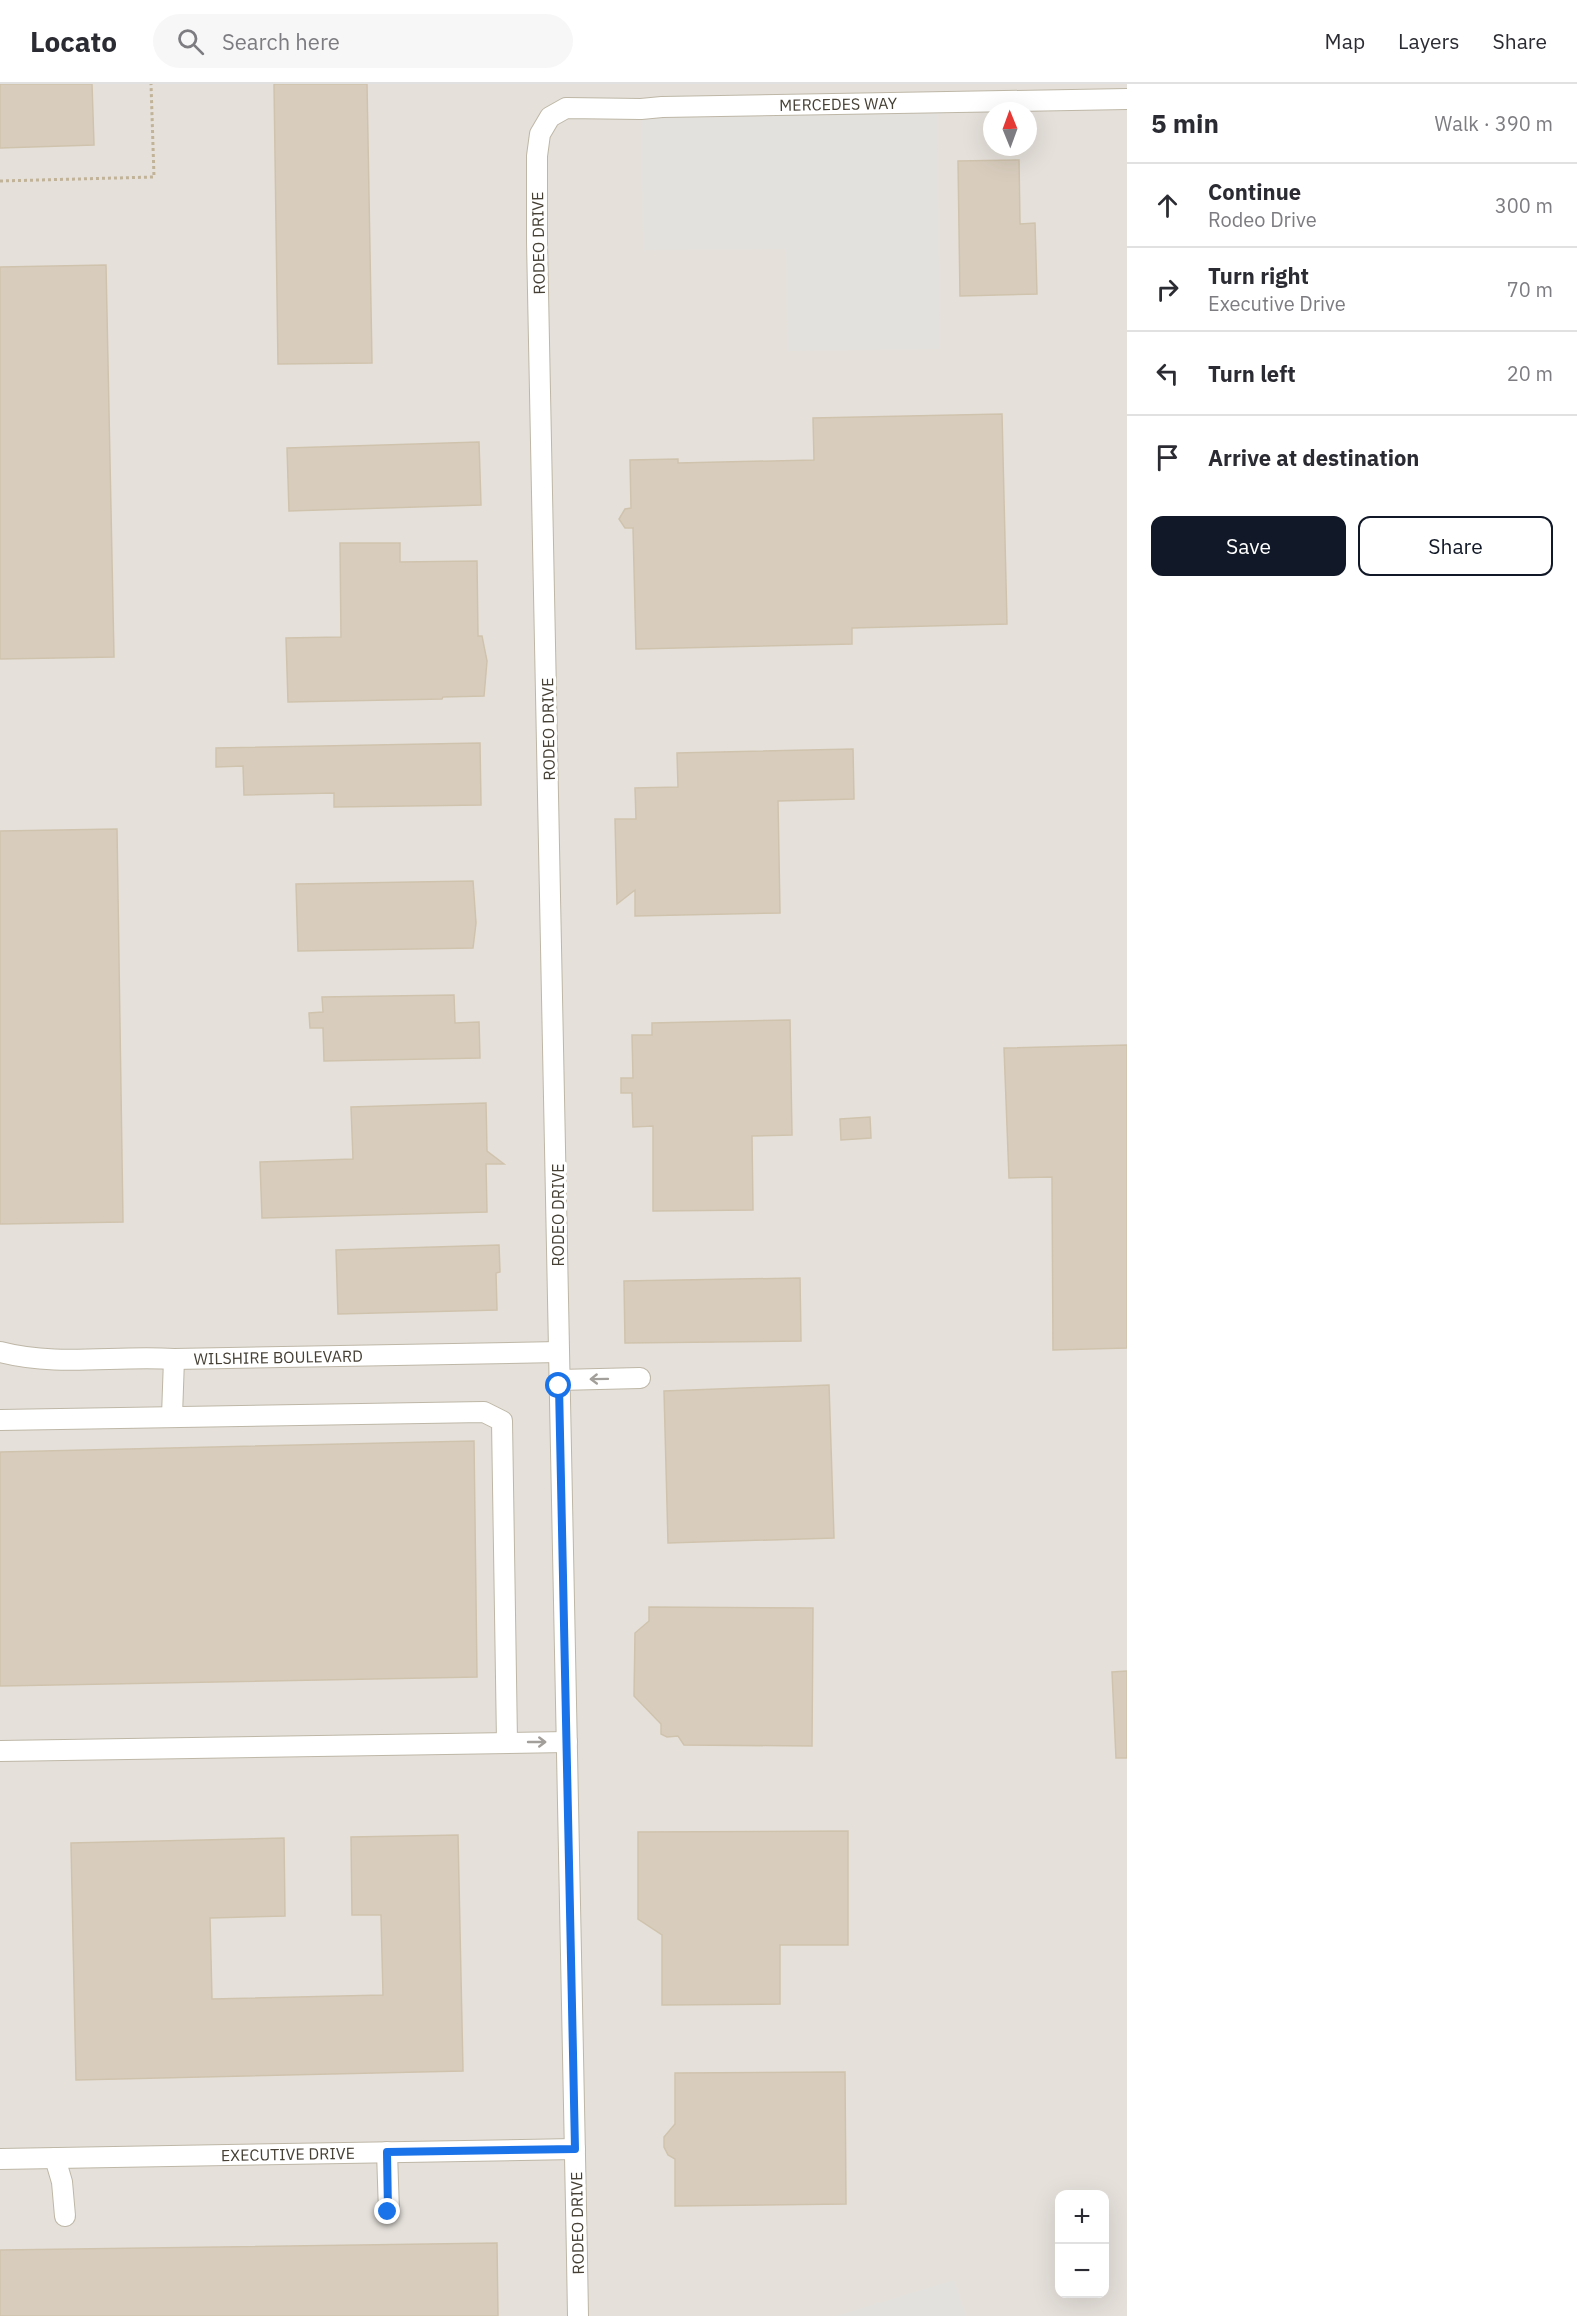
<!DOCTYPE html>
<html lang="en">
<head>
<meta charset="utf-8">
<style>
  :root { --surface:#fff; --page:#f7f7f7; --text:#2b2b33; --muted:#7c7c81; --line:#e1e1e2; --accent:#111827 }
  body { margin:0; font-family:"IBM Plex Sans",sans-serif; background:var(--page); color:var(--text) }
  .controls { position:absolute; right:18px; bottom:18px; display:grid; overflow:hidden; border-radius:12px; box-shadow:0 6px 24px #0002 }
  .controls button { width:54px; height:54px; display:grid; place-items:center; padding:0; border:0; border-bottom:2px solid var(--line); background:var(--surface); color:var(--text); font:30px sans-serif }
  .compass { position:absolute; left:983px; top:18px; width:54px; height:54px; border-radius:50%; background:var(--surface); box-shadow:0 6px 24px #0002; rotate:359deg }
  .stop { position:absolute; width:18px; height:18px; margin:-14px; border:4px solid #1a73e8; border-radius:50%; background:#fff }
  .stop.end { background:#1a73e8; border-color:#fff; box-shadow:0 2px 6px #0008 }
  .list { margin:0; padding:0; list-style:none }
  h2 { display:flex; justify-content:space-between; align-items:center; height:78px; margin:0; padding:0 24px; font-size:26px }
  h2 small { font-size:20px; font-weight:400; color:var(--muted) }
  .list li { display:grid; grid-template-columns:39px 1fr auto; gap:18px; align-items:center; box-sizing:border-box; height:84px; padding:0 24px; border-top:2px solid var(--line) }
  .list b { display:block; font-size:22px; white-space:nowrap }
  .list p { margin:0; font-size:20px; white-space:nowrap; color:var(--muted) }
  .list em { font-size:20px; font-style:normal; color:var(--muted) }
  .actions { display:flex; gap:12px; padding:18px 24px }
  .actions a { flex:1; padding:14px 0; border:2px solid var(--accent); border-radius:12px; text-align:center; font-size:21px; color:var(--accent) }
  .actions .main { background:var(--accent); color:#fff }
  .icon { flex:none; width:33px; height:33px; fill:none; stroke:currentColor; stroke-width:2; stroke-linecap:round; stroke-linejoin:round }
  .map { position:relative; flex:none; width:1127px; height:2232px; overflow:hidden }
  header { display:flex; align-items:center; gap:36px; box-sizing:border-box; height:84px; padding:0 30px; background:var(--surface); border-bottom:2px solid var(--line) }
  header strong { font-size:28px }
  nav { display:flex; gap:33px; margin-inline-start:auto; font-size:21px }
  .search { width:420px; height:54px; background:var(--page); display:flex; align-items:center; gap:15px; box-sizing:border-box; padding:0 21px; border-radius:33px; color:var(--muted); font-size:22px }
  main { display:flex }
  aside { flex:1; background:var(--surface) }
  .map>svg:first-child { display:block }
</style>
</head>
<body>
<header>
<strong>Locato</strong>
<div class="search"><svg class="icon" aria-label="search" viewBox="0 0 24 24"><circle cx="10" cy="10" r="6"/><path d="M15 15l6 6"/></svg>Search here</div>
<nav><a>Map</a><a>Layers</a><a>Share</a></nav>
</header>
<main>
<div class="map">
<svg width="1127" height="2232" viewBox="0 0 1127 2232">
  <rect width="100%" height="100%" fill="#f3efe5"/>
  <path fill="#e5e0da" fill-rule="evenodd" d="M0,0H1127V2232H0ZM992,27H1028V63H992ZM1060,2110H1104V2210H1060Z"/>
  <g fill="#e3e1dd">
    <polygon points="937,19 940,265 787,267 786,165 643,166 641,25"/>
    <polygon points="954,2196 966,2232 836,2232"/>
  </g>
  <g fill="#d8cdbd" stroke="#d0c3ad" stroke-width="1.5">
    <polygon points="0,0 92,0 94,61 0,64"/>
    <polygon points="274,0 367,0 372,279 278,280"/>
    <polygon points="1019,76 1020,140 1035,139 1037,210 960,212 958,77"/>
    <polygon points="106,181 114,573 0,575 0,183"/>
    <polygon points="1002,330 1007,540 852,544 852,560 636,565 633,444 625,444 619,435 625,425 631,424 630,376 678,375 678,379 814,376 813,334"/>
    <polygon points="479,358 481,421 289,427 287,364"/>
    <polygon points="340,459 400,459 400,478 477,477 478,552 482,552 487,577 484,612 443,613 442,615 288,618 286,554 341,553"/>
    <polygon points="480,659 481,721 334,723 334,709 244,711 243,682 216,683 216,664"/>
    <polygon points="853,665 854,715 778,717 780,829 635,832 635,806 617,820 615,735 636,735 635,704 678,703 677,669"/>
    <polygon points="117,745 123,1138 0,1140 0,747"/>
    <polygon points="473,797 476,839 473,864 298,867 296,800"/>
    <polygon points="454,911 455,939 479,938 480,974 324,977 323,944 310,944 309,929 323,928 322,913"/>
    <polygon points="790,936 792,1051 752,1052 753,1126 653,1127 653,1042 633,1043 632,1009 621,1009 621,994 633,994 632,951 652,951 652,939"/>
    <polygon points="1127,961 1127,1264 1053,1266 1052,1093 1009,1094 1004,964"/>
    <polygon points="486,1019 487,1067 504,1080 486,1080 487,1128 262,1134 260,1078 353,1075 351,1023"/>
    <polygon points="870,1033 871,1054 841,1056 840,1035"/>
    <polygon points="499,1161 500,1188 496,1189 497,1226 338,1230 336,1166"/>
    <polygon points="800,1194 801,1257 625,1259 624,1197"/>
    <polygon points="829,1301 834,1454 668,1459 664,1307"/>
    <polygon points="474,1357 477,1593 0,1602 0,1368"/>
    <polygon points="649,1523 813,1524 812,1662 684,1661 678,1652 667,1653 661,1650 661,1640 634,1612 635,1549 649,1537"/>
    <polygon points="1127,1587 1127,1674 1116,1674 1112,1588"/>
    <polygon points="848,1747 848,1861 780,1861 780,1920 662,1921 662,1851 638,1835 638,1748"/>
    <polygon points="458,1751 463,1987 76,1996 71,1759 284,1754 285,1832 210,1834 212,1915 383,1911 381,1831 352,1831 351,1753"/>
    <polygon points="845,1988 846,2120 675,2122 675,2075 668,2071 664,2063 664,2053 675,2040 675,1989"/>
    <polygon points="497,2159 498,2232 0,2232 0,2166"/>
  </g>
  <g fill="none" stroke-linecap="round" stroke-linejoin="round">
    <defs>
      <g id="minor">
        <path id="s1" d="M0,1268C57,1283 116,1271 174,1275L559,1268"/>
        <polyline points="559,1296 640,1294"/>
        <polyline points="172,1332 174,1275"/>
        <polyline points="0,1336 484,1328 502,1337 507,1658"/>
        <polyline points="0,1667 567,1658"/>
        <polyline points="387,2068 389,2128"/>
        <polyline points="55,2074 62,2098 65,2132"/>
        <path id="s2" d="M0,2075L575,2065"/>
        <path id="s3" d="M578,2232C566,1540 552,848 537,157V72L540,50L550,33L566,24L641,25L662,23L1127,15"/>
      </g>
    </defs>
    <use href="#minor" stroke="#beb7a7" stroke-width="22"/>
    <polyline stroke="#c1b398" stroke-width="3" stroke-dasharray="3 3" stroke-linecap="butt" points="0,97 154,93 151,0"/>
    <use href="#minor" stroke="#fff" stroke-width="20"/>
  </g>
  <defs><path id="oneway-shaft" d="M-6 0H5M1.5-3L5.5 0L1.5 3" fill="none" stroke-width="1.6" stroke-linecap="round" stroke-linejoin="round" transform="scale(1.5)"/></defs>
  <g stroke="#a29f9a">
    <use href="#oneway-shaft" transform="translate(599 1295) rotate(179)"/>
    <use href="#oneway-shaft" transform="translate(537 1658)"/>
  </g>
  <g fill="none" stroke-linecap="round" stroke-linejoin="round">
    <polyline stroke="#1a73e8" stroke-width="8" points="388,2128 387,2068 575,2065 559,1302"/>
  </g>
  <g text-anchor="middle" stroke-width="6" stroke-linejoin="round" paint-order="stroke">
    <g font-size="16" fill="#453f34" stroke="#fff">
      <text dy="6" stroke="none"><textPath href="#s3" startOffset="2493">MERCEDES WAY</textPath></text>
      <text transform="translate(538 159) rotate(-91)" y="6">RODEO DRIVE</text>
      <text transform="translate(548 645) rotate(-91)" y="6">RODEO DRIVE</text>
      <text transform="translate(558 1131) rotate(-90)" y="6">RODEO DRIVE</text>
      <text dy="6" stroke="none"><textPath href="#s1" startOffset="279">WILSHIRE BOULEVARD</textPath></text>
      <text dy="6" stroke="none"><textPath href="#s2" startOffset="288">EXECUTIVE DRIVE</textPath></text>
      <text transform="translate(577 2139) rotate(-91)" y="6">RODEO DRIVE</text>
    </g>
  </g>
</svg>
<div class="controls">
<button>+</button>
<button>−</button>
</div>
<svg class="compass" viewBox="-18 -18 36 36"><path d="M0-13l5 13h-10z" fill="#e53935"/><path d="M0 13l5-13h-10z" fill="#7c7c81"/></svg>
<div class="stop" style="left:559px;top:1302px"></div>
<div class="stop end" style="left:388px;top:2128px"></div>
</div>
<aside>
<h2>5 min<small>Walk · 390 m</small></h2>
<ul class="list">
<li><svg class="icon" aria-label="ahead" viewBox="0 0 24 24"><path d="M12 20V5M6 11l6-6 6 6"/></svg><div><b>Continue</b><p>Rodeo Drive</p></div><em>300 m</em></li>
<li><svg class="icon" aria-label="right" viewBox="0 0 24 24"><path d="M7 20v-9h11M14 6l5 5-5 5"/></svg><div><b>Turn right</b><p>Executive Drive</p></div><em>70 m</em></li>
<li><svg class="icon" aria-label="left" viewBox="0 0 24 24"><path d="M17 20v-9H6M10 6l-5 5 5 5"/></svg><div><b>Turn left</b></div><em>20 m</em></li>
<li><svg class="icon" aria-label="arrive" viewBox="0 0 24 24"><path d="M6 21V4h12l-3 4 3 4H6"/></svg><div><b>Arrive at destination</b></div></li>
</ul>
<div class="actions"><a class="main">Save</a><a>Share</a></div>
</aside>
</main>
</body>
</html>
